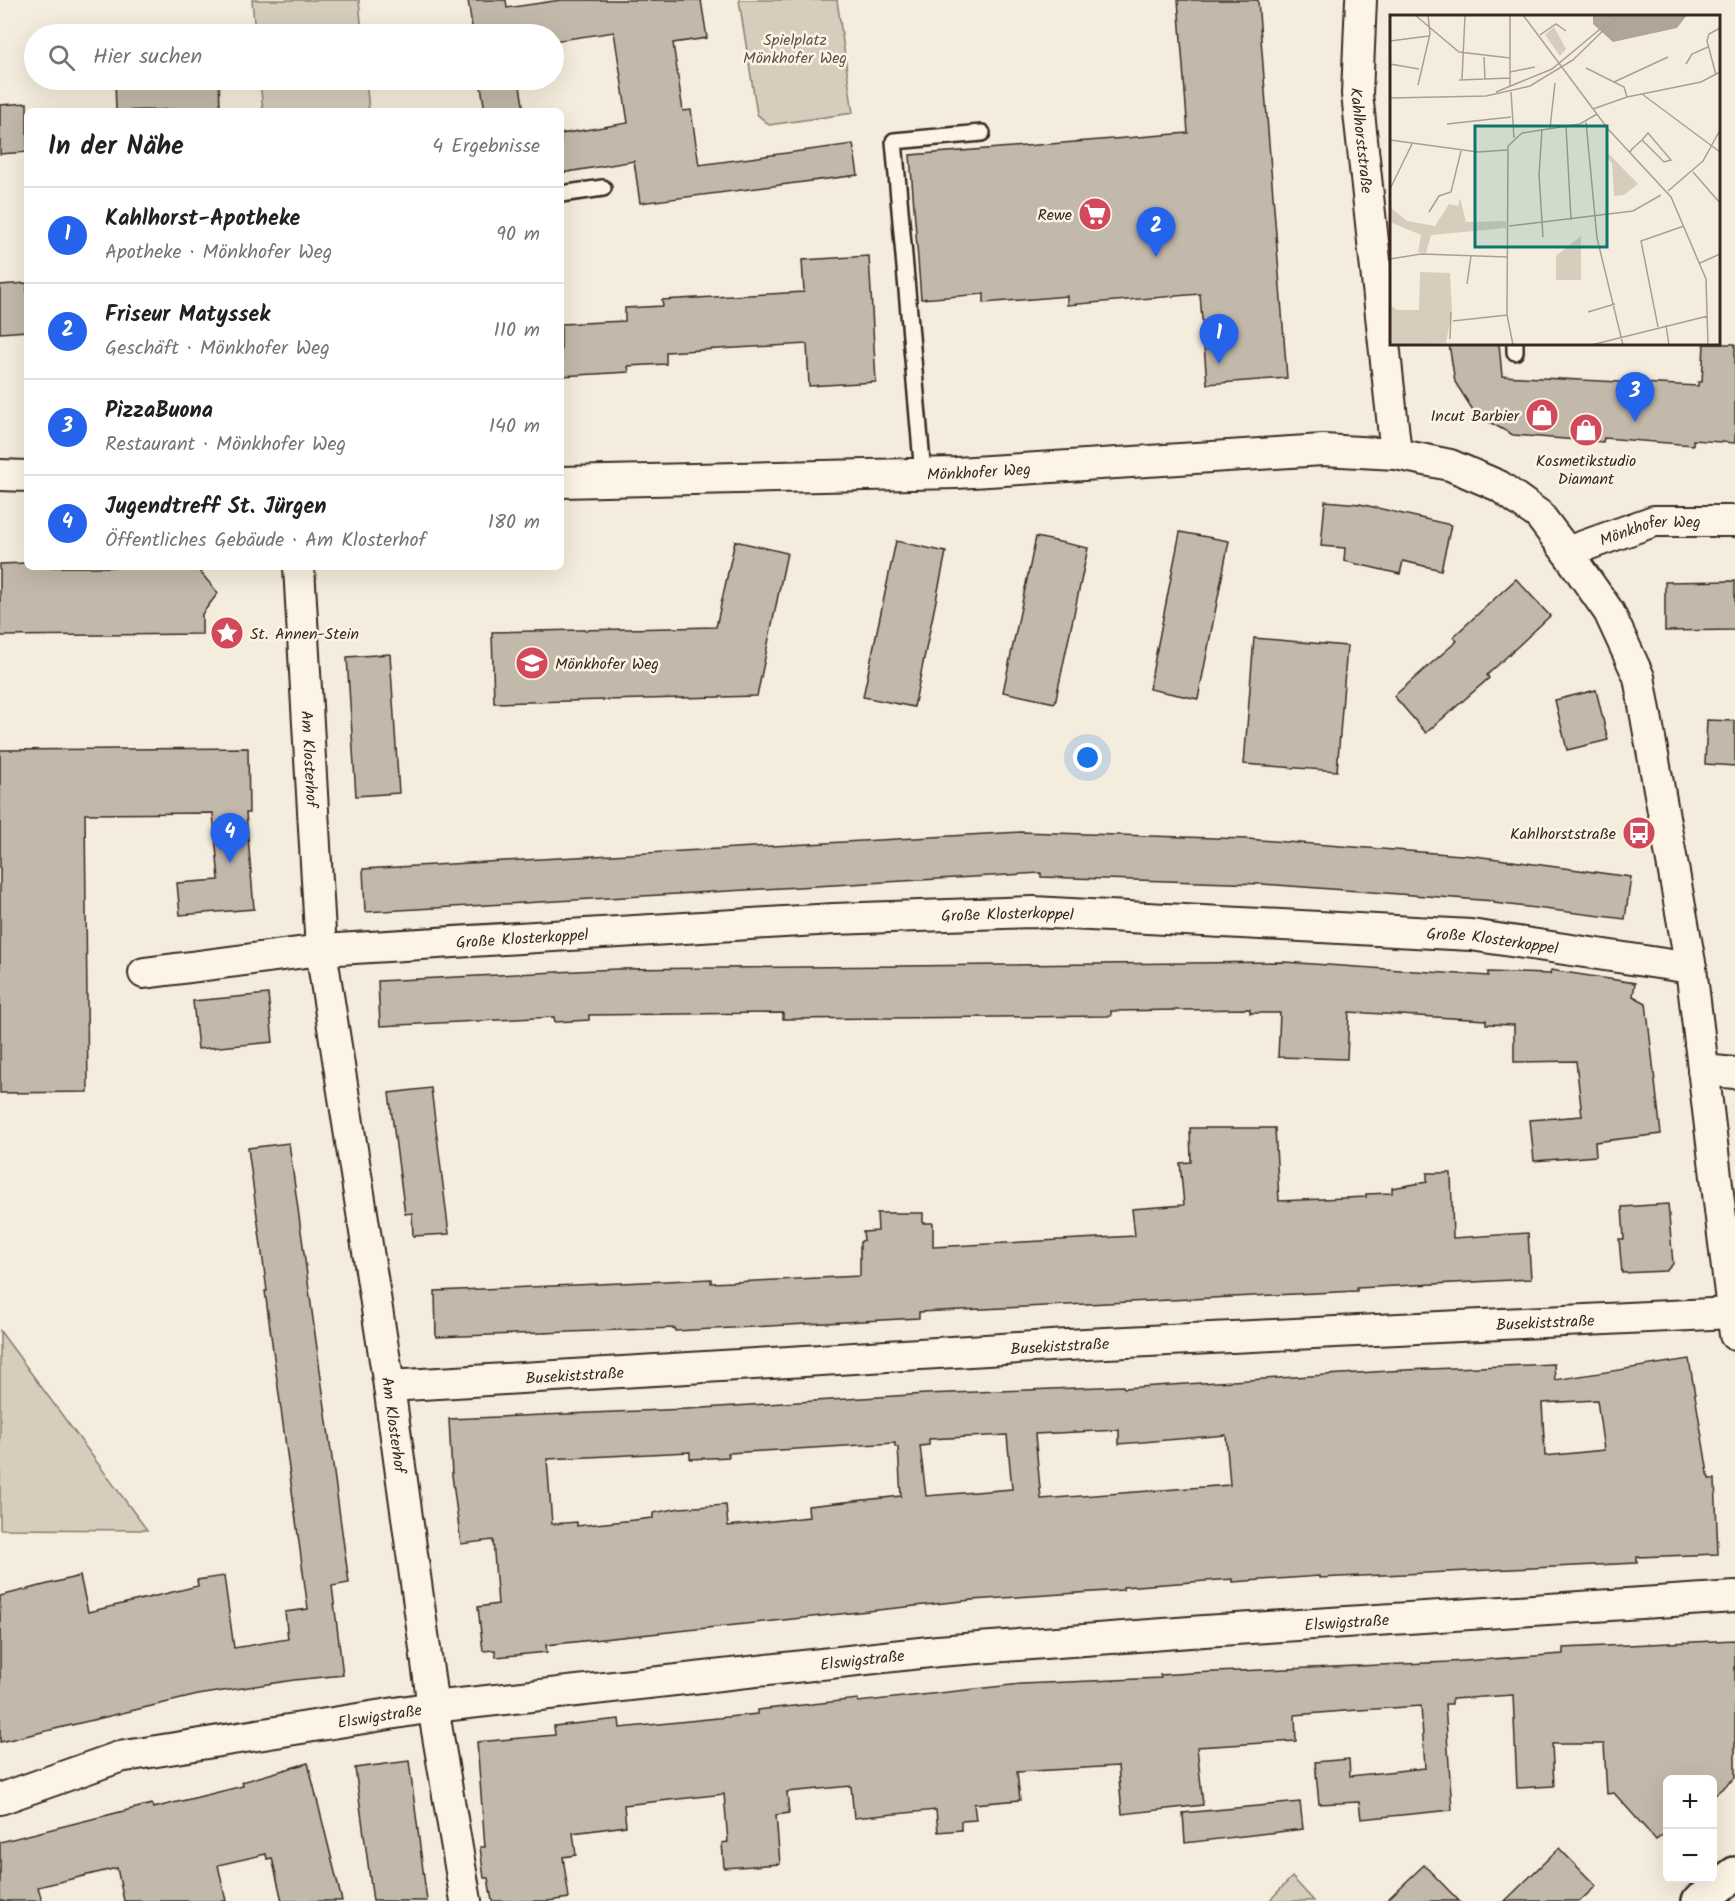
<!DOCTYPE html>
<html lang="de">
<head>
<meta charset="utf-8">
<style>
  :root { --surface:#fff; --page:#f6f6f6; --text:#202124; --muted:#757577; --line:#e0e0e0; --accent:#2563eb }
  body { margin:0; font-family:Kalam,sans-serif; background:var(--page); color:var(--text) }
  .controls { position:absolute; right:18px; bottom:18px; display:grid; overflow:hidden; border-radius:9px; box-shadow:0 6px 24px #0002 }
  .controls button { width:54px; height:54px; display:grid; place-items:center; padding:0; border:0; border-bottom:2px solid var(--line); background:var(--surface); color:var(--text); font:30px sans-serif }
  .you { position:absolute; left:1088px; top:758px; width:21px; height:21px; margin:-15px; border:4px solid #fff; border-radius:50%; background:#1a73e8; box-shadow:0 0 0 9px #1a73e833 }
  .badge { display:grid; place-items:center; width:39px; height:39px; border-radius:50%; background:var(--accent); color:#fff; font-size:20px; font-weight:700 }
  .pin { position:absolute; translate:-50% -50px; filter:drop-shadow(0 2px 3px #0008) }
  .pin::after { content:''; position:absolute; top:32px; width:21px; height:18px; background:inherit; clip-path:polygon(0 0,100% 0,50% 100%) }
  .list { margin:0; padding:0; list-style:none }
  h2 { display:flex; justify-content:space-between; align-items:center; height:78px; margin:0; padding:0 24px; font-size:26px }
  h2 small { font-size:20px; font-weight:400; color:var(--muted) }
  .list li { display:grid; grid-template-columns:39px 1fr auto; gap:18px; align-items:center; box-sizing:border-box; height:96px; padding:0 24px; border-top:2px solid var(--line) }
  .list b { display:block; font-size:22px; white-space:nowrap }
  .list p { margin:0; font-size:20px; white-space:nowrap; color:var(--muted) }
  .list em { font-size:20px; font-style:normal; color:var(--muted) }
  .icon { flex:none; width:33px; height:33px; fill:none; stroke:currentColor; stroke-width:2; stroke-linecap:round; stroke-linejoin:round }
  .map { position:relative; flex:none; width:1735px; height:1901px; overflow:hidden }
  .search { position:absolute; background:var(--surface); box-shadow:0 6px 24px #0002; left:24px; top:24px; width:540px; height:66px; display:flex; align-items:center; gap:15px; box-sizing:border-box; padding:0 21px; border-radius:33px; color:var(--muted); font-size:22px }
  .panel { position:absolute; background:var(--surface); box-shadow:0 6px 24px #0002; left:24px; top:108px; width:540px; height:462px; border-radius:9px }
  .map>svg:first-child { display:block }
</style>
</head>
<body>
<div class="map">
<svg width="1735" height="1901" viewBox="0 0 1735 1901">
  <rect width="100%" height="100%" fill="#f4eddd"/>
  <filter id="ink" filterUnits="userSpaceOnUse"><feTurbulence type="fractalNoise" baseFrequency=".0167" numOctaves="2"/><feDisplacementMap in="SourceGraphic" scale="12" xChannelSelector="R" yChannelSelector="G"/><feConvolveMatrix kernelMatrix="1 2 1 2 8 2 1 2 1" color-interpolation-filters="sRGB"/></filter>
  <g filter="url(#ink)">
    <g fill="#d6cdbd" stroke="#887c6e" stroke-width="1.5">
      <polygon points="252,0 359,0 362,34 255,34"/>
      <polygon points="739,0 837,0 853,113 769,125 757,114"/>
      <polygon points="260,80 366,80 369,111 263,111"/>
      <polygon points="0,1331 147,1530 0,1529"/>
      <polygon points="1292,1877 1314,1901 1269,1901"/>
    </g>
    <g fill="#c3b9aa" stroke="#3b2a1e" stroke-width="1.5" fill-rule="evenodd">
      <polygon points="468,0 506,0 507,8 561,0 701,0 707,38 673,43 683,111 691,110 699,165 853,144 858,175 640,203 634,161 561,173 561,134 628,123 614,32 554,41 554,34 473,34"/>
      <polygon points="1178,0 1258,0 1287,378 1207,384 1200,294 1067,305 1067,296 984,303 984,294 921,299 910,155 1188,133"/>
      <polygon points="115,80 219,80 220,108 116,111"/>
      <polygon points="480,80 519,80 524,111 485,111"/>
      <polygon points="27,103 27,152 0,154 0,105"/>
      <polygon points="869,256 876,382 809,386 807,344 666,352 666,364 628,366 629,372 561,376 561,324 625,321 625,308 663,306 662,300 804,292 802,260"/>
      <polygon points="27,283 27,331 0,333 0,285"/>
      <polygon points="1449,344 1499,344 1502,376 1698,386 1698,382 1702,382 1704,344 1735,344 1735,443 1693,440 1693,445 1604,438 1603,442 1513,435 1476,415 1455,382"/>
      <polygon points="1325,501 1360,504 1451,525 1441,570 1403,561 1400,574 1344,561 1345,548 1321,546"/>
      <polygon points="1180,532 1229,541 1198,699 1149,689"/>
      <polygon points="1036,537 1088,548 1055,703 1003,692"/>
      <polygon points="735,541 787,553 757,696 494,703 492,632 716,627"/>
      <polygon points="896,541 946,552 914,707 863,697"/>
      <polygon points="27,563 27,567 196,567 218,593 202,614 202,634 0,636 0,564"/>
      <polygon points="1516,579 1550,616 1487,675 1489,678 1426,733 1394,696 1457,641 1453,637"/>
      <polygon points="1735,581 1735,630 1665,631 1665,582"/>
      <polygon points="1254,638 1347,646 1337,771 1244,764"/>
      <polygon points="390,654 399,793 356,796 347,657"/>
      <polygon points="1596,690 1608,740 1567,750 1555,700"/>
      <polygon points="1707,720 1735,721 1735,766 1705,764"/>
      <polygon points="248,748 249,813 246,813 254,909 180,915 177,883 219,880 213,813 85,814 88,1092 0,1093 0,750"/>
      <polygon points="1021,832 1247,839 1475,856 1631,877 1625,919 1494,903 1494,901 1262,884 1041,877 1041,873 365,912 363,869"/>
      <polygon points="1284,962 1488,976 1488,972 1550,974 1551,970 1635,983 1633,996 1646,1003 1661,1134 1595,1142 1596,1156 1534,1161 1530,1120 1582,1116 1576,1061 1514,1062 1514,1025 1486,1024 1486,1020 1349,1012 1347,1059 1278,1057 1280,1013 1250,1013 1250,1009 1111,1011 1111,1016 783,1019 783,1013 589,1015 589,1020 555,1022 554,1017 380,1026 378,981 617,969"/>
      <polygon points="268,994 273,1042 198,1049 193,1001"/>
      <polygon points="431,1088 449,1234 413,1236 412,1213 405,1214 389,1093"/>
      <polygon points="1190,1128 1275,1128 1279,1201 1366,1197 1366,1194 1392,1193 1392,1188 1427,1182 1427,1173 1451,1173 1453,1238 1528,1233 1531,1279 1357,1288 1357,1291 919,1312 919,1318 675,1331 675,1328 436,1337 435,1291 711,1279 711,1283 860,1276 860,1242 864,1240 863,1232 878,1231 877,1213 923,1213 923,1223 933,1223 933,1247 1135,1236 1132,1209 1184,1205 1180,1163 1191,1162"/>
      <polygon points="289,1143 349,1583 332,1586 343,1675 294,1680 198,1695 0,1742 0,1596 80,1576 88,1612 198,1586 197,1580 224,1576 234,1648 288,1639 285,1612 308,1609 265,1291 267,1291 248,1148"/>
      <polygon points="1668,1204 1673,1264 1666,1271 1622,1273 1619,1239 1624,1239 1622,1207"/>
      <path d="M1689,1359L1709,1479H1715L1718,1554L1637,1557V1563L1319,1578V1576L1233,1582V1579L1123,1587V1590L972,1600L546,1645L547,1652L496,1657L495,1650L483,1651L478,1607L498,1604L493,1540L461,1544L452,1475L449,1419L687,1409L926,1394L1123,1386L1124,1388L1405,1370L1554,1364L1555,1380ZM1597,1400L1604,1450L1545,1456L1542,1403ZM1119,1430V1444L1226,1435L1230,1485L1041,1499L1035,1434ZM1007,1435L1012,1489L926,1496L920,1446L929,1445V1439ZM895,1443V1447H898L901,1496L808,1506L809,1517L728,1526L726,1505L680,1508L653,1513V1518L577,1526V1522L552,1524L547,1459L690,1452V1459L729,1457L728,1453Z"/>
      <polygon points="1735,1640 1735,1778 1713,1796 1713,1779 1668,1779 1668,1831 1656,1840 1614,1793 1607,1794 1604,1744 1552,1744 1554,1786 1517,1788 1513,1695 1452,1699 1452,1704 1445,1704 1452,1810 1361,1819 1359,1802 1319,1804 1315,1762 1349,1759 1350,1776 1425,1768 1421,1706 1344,1711 1295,1715 1296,1741 1197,1747 1203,1805 1122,1814 1118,1766 1017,1772 1020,1800 974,1804 976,1820 961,1821 961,1830 938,1832 936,1810 854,1818 851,1786 787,1792 789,1813 776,1815 780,1864 724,1868 722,1843 728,1842 724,1794 624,1805 626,1826 573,1833 576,1855 563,1857 569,1898 548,1901 492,1901 488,1878 484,1878 480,1847 485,1847 477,1742 555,1735 554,1726 619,1719 620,1728 757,1714 757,1710 858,1699 858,1702 1021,1684 1161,1678 1160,1675 1191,1673 1450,1662 1563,1654 1563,1648"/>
      <polygon points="409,1761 427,1901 373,1901 355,1768"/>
      <polygon points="308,1763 342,1901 282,1901 272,1858 267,1859 266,1854 218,1865 226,1901 124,1901 117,1868 38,1887 42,1901 0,1901 0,1842 152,1804 153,1808 243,1786 242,1782"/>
      <polygon points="1300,1802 1303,1829 1185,1843 1183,1813"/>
      <polygon points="1559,1848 1596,1886 1580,1901 1505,1901"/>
      <polygon points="1424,1865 1459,1901 1386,1901"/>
    </g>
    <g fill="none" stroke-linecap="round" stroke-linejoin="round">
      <defs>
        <g id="lane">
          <polyline points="561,194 603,188"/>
          <polyline points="1515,344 1515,352"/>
          <polyline points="923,474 894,141 982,133"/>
        </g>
        <g id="street">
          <path id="s1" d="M1361,0L1357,94L1396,454"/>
          <polyline points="0,475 27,476"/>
          <path id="s2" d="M561,482L956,473L1323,450L1396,454L1450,465L1499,486L1539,515L1567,552L1609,612L1639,677L1691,968L1735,1335"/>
          <path id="s3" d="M1567,552L1654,521H1735"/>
          <path id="s4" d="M299,567L321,950L389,1386L433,1707L466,1901"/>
          <path id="s5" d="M144,973L321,950L834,919L1033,912L1471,935L1691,968"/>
          <polyline points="1703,1070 1735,1073"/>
          <path id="s6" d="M389,1386L1085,1344L1732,1313"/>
          <path id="s7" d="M0,1799L119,1757L433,1707L938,1651L1204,1631L1735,1597"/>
        </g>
        <polyline id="secondary" points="1699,1901 1735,1874"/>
      </defs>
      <use href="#lane" stroke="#3b2a1e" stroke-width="20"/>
      <use href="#street" stroke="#3b2a1e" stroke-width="34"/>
      <use href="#secondary" stroke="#3b2a1e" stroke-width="38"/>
      <use href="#lane" stroke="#fcf5e5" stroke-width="15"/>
      <use href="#street" stroke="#fcf5e5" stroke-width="30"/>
      <use href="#secondary" stroke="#fcf5e5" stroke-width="33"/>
    </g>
  </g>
  <defs>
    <symbol id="supermarket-disc" viewBox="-11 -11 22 22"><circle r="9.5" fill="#d1495b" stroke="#fcf5e5"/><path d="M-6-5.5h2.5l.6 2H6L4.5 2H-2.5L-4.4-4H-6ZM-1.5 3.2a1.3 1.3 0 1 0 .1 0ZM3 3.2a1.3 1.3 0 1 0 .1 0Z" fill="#fff"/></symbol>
    <symbol id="shop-disc" viewBox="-11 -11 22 22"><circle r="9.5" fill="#d1495b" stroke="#fcf5e5"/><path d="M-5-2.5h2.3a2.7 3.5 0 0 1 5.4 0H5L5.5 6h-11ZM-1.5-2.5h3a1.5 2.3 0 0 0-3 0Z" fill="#fff"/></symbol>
    <symbol id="sight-disc" viewBox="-11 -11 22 22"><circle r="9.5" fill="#d1495b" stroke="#fcf5e5"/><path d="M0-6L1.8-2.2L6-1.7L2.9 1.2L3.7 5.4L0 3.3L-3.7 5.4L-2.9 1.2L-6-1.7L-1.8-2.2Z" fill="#fff"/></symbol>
    <symbol id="school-disc" viewBox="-11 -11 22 22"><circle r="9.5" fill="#d1495b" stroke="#fcf5e5"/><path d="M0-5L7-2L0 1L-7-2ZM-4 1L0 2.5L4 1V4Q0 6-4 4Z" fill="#fff"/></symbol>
    <symbol id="bus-disc" viewBox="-11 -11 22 22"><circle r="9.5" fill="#d1495b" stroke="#fcf5e5"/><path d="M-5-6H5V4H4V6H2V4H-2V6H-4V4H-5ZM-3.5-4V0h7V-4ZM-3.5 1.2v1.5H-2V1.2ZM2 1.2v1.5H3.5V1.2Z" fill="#fff"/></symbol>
  </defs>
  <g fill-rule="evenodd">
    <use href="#supermarket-disc" x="1076" y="195" width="38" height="38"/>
    <use href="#shop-disc" x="1523" y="396" width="38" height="38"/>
    <use href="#shop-disc" x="1567" y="411" width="38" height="38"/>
    <use href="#sight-disc" x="208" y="614" width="38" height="38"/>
    <use href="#school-disc" x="513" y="644" width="38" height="38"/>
    <use href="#bus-disc" x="1620" y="814" width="38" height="38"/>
  </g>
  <g text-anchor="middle" stroke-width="5" stroke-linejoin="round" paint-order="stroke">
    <g font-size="16" fill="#625346" stroke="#fcf5e5">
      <text x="795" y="45">Spielplatz<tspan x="795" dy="18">Mönkhofer Weg</tspan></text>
    </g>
    <g font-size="16" fill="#3b2a1e" stroke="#fcf5e5">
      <text dy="6" stroke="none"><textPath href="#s1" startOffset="141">Kahlhorststraße</textPath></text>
      <text dy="6" stroke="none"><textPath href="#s2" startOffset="418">Mönkhofer Weg</textPath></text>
      <text dy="6" stroke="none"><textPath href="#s3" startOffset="87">Mönkhofer Weg</textPath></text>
      <text dy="6" stroke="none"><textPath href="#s4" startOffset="192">Am Klosterhof</textPath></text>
      <text dy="6" stroke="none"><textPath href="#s5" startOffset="866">Große Klosterkoppel</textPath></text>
      <text dy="6" stroke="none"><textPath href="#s5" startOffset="380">Große Klosterkoppel</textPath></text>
      <text dy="6" stroke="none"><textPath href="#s5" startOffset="1352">Große Klosterkoppel</textPath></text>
      <text dy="6" stroke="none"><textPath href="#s6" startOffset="1158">Busekiststraße</textPath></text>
      <text dy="6" stroke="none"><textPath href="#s6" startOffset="672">Busekiststraße</textPath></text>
      <text dy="6" stroke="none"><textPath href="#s6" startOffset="186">Busekiststraße</textPath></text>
      <text dy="6" stroke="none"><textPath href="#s4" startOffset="864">Am Klosterhof</textPath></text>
      <text dy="6" stroke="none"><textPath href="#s7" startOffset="1362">Elswigstraße</textPath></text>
      <text dy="6" stroke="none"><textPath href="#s7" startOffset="876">Elswigstraße</textPath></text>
      <text dy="6" stroke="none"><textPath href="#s7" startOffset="390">Elswigstraße</textPath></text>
    </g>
    <g font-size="16" fill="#3b2a1e" stroke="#fcf5e5" text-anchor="end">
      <text x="1072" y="220">Rewe</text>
      <text x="1519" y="421">Incut Barbier</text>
      <text x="1586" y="466" text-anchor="middle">Kosmetikstudio<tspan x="1586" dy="18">Diamant</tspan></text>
      <text x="250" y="639" text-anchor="start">St. Annen-Stein</text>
      <text x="555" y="669" text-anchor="start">Mönkhofer Weg</text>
      <text x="1616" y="839">Kahlhorststraße</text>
    </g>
  </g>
  <g transform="translate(1390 15)">
    <rect width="330" height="330" fill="#f4eddd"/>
    <path d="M164,12L176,34L170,41L155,20ZM219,139L248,169L234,180L224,181L222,148L216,142ZM70,183L76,207L116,206V213L41,220L36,238L28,237L31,220L0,207V192L17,206L45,211L59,189L68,191ZM191,221V265H166V241ZM30,257L60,258L62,296L56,328L1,330L0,290L7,295H29Z" fill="#d6cdbd"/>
    <path d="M203,0H297L287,13L223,27L203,9Z" fill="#b0a596"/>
    <path fill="none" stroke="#aa9f91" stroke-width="1.5" d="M25,0L69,37L120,43M120,0V71M133,0L218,114L281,182L316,264L318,330M150,20L166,9L176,16M0,26L39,21M94,42L95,64M0,49L29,54M296,49L302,39L318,32M196,53L234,72L237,82M120,57L145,52M326,60L317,26L319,19L330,13M72,64L75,0M69,65L120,63M224,67L278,42M28,70L40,19L38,0M106,77L162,54L215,10M121,77L124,123M252,79L330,137M0,83L96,81L140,71L183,45L229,0M203,94L237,82L311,67L330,57M196,107L207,223L233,330M57,109L121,102M176,111L181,205M160,113L165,68M152,114L149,160L153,222M0,125L88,137L117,135M240,137L242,134L252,125L258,118L281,145L274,147L252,125M303,157L330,188M0,174L22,129M278,176L313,146L330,115M39,197L49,181L61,177L71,136M119,211L243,196L271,180M0,244L31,239L118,242M310,248L330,239M77,269L81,241M198,297L225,289M63,306L117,300M276,310L279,330M268,312L251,226L294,211M60,324L61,297M123,330L117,300L118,131L132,118L190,109L207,99M201,330L318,301"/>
    <path fill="#0f766e" fill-opacity="0.15" stroke="#0f766e" stroke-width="3" d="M85,111H217V232H85Z"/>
    <rect width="330" height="330" fill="none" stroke="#3b2a1e" stroke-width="3"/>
  </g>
</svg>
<div class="controls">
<button>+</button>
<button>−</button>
</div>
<div class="you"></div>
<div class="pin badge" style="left:1219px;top:364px">1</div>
<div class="pin badge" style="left:1156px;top:257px">2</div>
<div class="pin badge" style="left:1635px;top:422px">3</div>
<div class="pin badge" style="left:230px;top:863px">4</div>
<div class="search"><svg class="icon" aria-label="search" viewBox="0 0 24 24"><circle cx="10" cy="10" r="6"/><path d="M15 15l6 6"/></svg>Hier suchen</div>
<section class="panel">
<h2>In der Nähe<small>4 Ergebnisse</small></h2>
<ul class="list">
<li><span class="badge">1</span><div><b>Kahlhorst-Apotheke</b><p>Apotheke · Mönkhofer Weg</p></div><em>90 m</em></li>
<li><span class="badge">2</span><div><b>Friseur Matyssek</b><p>Geschäft · Mönkhofer Weg</p></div><em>110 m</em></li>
<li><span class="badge">3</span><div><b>PizzaBuona</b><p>Restaurant · Mönkhofer Weg</p></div><em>140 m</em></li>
<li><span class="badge">4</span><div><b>Jugendtreff St. Jürgen</b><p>Öffentliches Gebäude · Am Klosterhof</p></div><em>180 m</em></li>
</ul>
</section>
</div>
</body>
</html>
